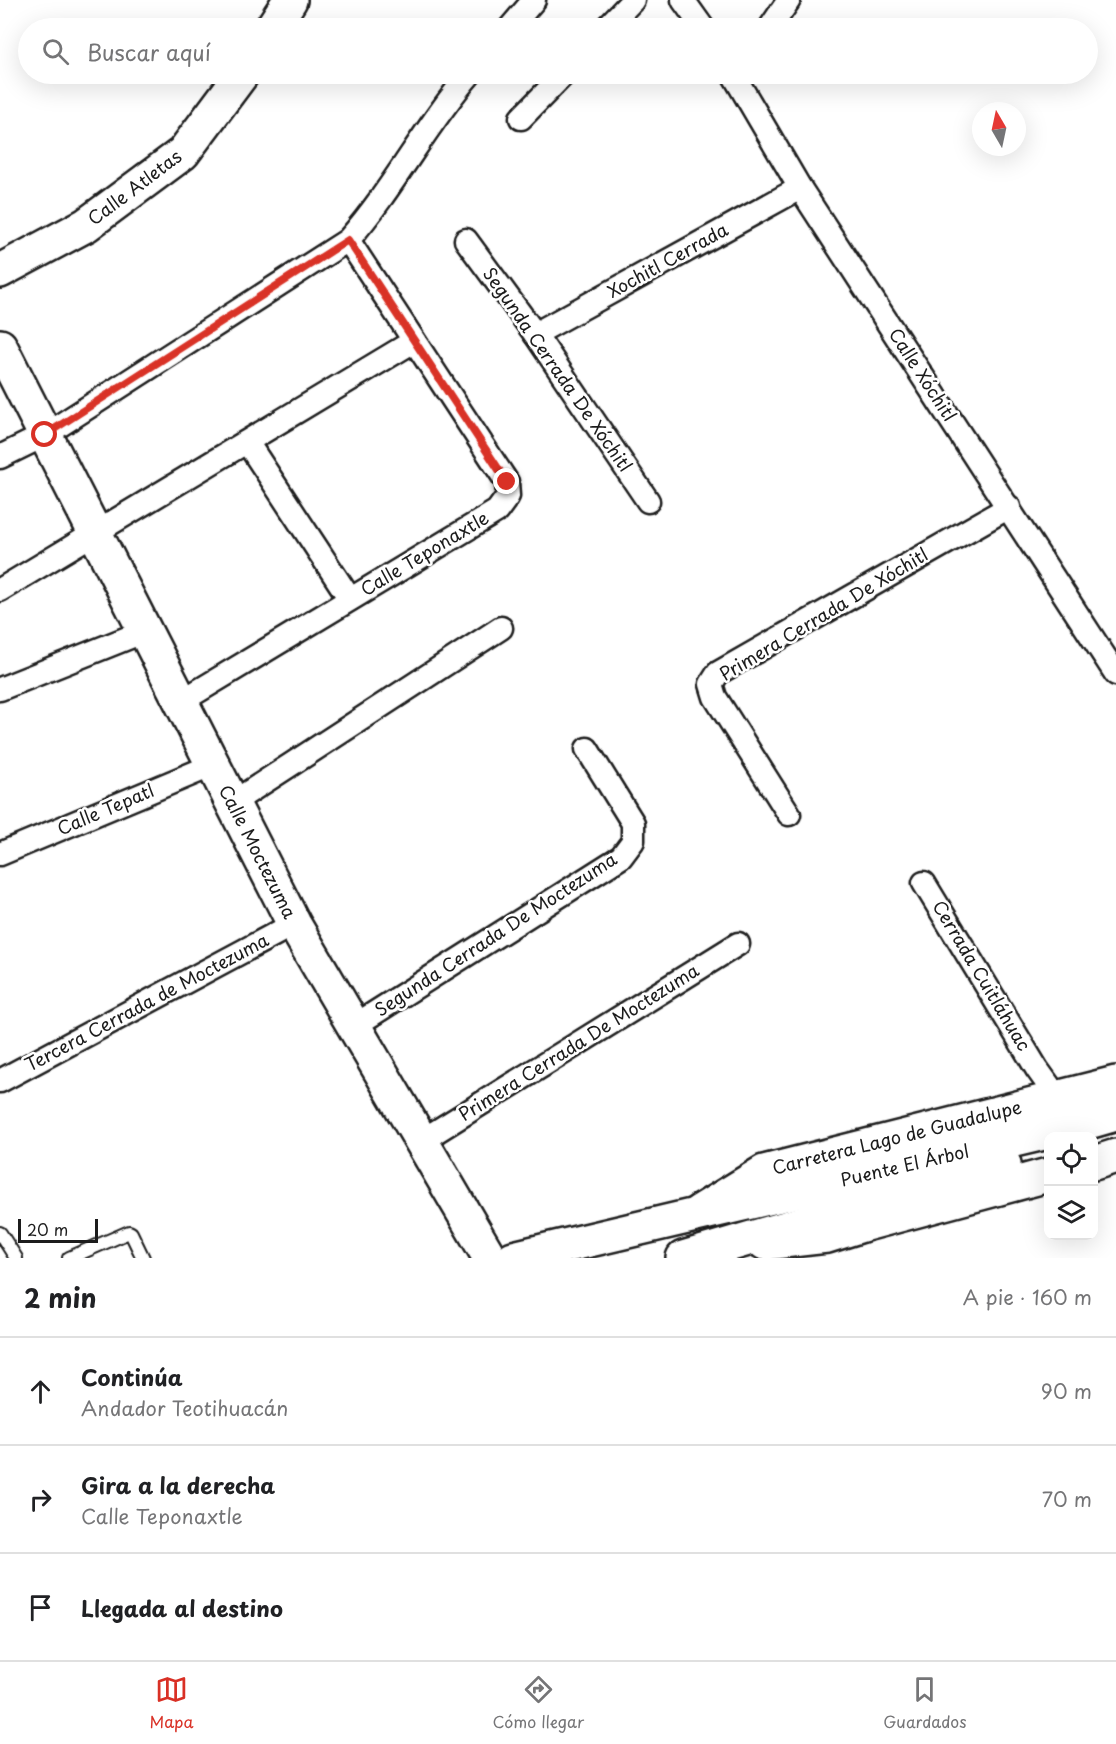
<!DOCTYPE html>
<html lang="es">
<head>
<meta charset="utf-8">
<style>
  :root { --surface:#fff; --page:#f6f6f6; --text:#202124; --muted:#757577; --line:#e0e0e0; --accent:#d93025 }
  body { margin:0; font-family:"Playpen Sans",sans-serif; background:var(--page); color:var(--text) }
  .controls { position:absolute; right:18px; bottom:18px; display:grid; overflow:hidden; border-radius:12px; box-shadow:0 6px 24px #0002 }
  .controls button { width:54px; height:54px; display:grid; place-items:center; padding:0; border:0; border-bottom:2px solid var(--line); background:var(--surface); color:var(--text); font:30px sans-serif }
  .compass { position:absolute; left:972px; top:102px; width:54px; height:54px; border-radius:50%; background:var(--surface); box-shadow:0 6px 24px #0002; rotate:351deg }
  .scale { position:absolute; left:18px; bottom:15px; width:80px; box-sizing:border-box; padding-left:6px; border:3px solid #1c1c1c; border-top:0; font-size:16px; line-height:21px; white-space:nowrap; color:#1c1c1c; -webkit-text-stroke:4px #fff; paint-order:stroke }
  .stop { position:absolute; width:18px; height:18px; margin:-14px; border:4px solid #d93025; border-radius:50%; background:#fff }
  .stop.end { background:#d93025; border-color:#fff; box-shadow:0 2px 6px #0008 }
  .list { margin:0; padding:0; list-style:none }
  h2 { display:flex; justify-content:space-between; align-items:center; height:78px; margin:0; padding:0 24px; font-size:26px }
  h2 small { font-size:20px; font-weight:400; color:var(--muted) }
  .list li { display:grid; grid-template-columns:39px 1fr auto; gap:18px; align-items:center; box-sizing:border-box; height:108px; padding:0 24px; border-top:2px solid var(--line) }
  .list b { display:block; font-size:22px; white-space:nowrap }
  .list p { margin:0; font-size:20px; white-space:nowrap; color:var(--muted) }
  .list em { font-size:20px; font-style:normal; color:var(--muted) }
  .icon { flex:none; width:33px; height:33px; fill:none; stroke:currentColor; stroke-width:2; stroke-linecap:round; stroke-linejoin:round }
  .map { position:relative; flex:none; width:1116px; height:1258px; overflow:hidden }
  .search { position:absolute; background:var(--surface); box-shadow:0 6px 24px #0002; left:18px; right:18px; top:18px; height:66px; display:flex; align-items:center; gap:15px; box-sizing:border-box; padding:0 21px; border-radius:33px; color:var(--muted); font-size:22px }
  .sheet { height:402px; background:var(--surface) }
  nav { display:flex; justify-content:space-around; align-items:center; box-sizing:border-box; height:84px; border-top:2px solid var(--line); background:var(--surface); font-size:16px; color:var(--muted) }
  nav a { display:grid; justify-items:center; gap:3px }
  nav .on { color:var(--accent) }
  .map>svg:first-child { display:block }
</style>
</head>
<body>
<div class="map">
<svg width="1116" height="1258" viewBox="0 0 1116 1258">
  <rect width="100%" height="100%" fill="#fff"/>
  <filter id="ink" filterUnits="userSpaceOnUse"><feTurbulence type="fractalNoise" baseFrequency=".0167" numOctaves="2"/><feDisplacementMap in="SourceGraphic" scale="12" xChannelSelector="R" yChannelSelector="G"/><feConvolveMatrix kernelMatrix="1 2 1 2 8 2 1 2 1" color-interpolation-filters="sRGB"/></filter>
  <g filter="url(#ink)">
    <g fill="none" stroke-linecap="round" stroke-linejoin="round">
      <defs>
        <g id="lane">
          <polyline points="0,1233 16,1258"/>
          <polyline points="69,1258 129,1232 131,1233 143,1258"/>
        </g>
        <g id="street">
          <polyline points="683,0 703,28"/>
          <polyline points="510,28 534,0"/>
          <polyline points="606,28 633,0"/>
          <polyline points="770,28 789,0"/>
          <polyline points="733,74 800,188 1116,674"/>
          <polyline points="521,118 564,74"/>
          <polyline points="466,240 535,334 648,501"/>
          <polyline points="535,334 800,188"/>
          <polyline points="247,442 350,599"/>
          <path d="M0,457L45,435L348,240C394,188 425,126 470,74"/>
          <polyline points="0,590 414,341"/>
          <polyline points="0,689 145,631"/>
          <polyline points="180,702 497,511 508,496 507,482 348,240"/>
          <polyline points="232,803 501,628"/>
          <polyline points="789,814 715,697 711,684 718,673 1009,507"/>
          <polyline points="0,854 213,765"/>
          <polyline points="924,883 1037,1069 1057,1097"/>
          <polyline points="354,1026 621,857 633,841 633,823 587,749"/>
          <polyline points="0,1081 294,924"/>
          <polyline points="421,1141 738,944"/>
        </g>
        <g id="secondary">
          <polyline points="272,28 290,0"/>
          <polyline points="0,271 86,225 183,153 242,74"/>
          <polyline points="0,346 294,924 490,1258"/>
          <polyline points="1094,1163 1116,1156"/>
          <polyline points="699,1212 764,1172 1116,1083"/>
          <polyline points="765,1243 827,1236 862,1225 1048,1175"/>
        </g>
        <g id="primary">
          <polyline points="513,1258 1078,1125 1116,1114"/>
          <polyline points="683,1258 1004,1164"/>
        </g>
      </defs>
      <use href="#lane" stroke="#1c1c1c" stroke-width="16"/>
      <use href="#street" stroke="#1c1c1c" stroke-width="27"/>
      <use href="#secondary" stroke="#1c1c1c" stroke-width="38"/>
      <use href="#primary" stroke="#1c1c1c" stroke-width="38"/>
      <use href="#lane" stroke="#fff" stroke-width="12"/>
      <use href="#street" stroke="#fff" stroke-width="22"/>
      <use href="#secondary" stroke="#fff" stroke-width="33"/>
      <use href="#primary" stroke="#fff" stroke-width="33"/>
    </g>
  </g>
  <g fill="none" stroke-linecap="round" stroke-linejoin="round" filter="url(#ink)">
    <polyline stroke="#d93025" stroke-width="8" points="45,435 348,240 507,482"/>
  </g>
  <g text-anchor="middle" stroke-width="5" stroke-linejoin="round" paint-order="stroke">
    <g font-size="18" fill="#1c1c1c" stroke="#fff">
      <text transform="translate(135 188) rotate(-37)" y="6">Calle Atletas</text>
      <text transform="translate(668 261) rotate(-29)" y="6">Xochitl Cerrada</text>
      <text transform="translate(557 370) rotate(55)" y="6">Segunda Cerrada De Xóchitl</text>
      <text transform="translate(922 375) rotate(57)" y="6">Calle Xóchitl</text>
      <text transform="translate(425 554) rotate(-31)" y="6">Calle Teponaxtle</text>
      <text transform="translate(824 615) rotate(-31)" y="6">Primera Cerrada De Xóchitl</text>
      <text transform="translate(106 810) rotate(-23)" y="6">Calle Tepatl</text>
      <text transform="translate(257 852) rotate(63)" y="6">Calle Moctezuma</text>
      <text transform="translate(496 935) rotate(-33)" y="6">Segunda Cerrada De Moctezuma</text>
      <text transform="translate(981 976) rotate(59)" y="6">Cerrada Cuitláhuac</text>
      <text transform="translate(147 1003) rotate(-28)" y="6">Tercera Cerrada de Moctezuma</text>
      <text transform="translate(579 1043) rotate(-32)" y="6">Primera Cerrada De Moctezuma</text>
      <text transform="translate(897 1138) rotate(-14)" y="6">Carretera Lago de Guadalupe</text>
      <text transform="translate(905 1166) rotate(-13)" y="6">Puente El Árbol</text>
    </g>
  </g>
</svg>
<div class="controls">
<button><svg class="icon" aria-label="locate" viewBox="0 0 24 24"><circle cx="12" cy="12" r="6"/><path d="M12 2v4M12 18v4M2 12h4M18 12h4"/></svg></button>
<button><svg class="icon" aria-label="layers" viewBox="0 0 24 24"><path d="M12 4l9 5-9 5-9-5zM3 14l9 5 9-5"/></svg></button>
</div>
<svg class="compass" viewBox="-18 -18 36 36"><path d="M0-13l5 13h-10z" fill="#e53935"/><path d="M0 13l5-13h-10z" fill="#757577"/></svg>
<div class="scale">20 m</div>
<div class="stop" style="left:45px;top:435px"></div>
<div class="stop end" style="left:507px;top:482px"></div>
<div class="search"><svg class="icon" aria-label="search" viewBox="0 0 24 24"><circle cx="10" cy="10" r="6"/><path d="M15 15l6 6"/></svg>Buscar aquí</div>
</div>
<section class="sheet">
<h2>2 min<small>A pie · 160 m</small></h2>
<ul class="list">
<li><svg class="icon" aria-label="ahead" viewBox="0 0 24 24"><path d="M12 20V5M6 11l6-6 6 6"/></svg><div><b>Continúa</b><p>Andador Teotihuacán</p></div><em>90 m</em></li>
<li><svg class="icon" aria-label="right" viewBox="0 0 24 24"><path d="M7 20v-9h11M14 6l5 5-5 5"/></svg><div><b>Gira a la derecha</b><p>Calle Teponaxtle</p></div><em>70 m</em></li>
<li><svg class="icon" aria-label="arrive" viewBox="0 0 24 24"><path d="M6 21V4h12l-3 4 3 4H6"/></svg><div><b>Llegada al destino</b></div></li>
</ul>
</section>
<nav>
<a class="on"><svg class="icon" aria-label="map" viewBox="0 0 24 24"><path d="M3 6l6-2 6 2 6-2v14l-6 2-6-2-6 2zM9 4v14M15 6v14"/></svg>Mapa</a>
<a><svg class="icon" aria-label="directions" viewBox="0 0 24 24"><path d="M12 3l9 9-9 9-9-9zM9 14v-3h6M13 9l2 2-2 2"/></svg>Cómo llegar</a>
<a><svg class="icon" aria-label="saved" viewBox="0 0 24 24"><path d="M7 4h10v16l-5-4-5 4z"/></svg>Guardados</a>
</nav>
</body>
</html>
